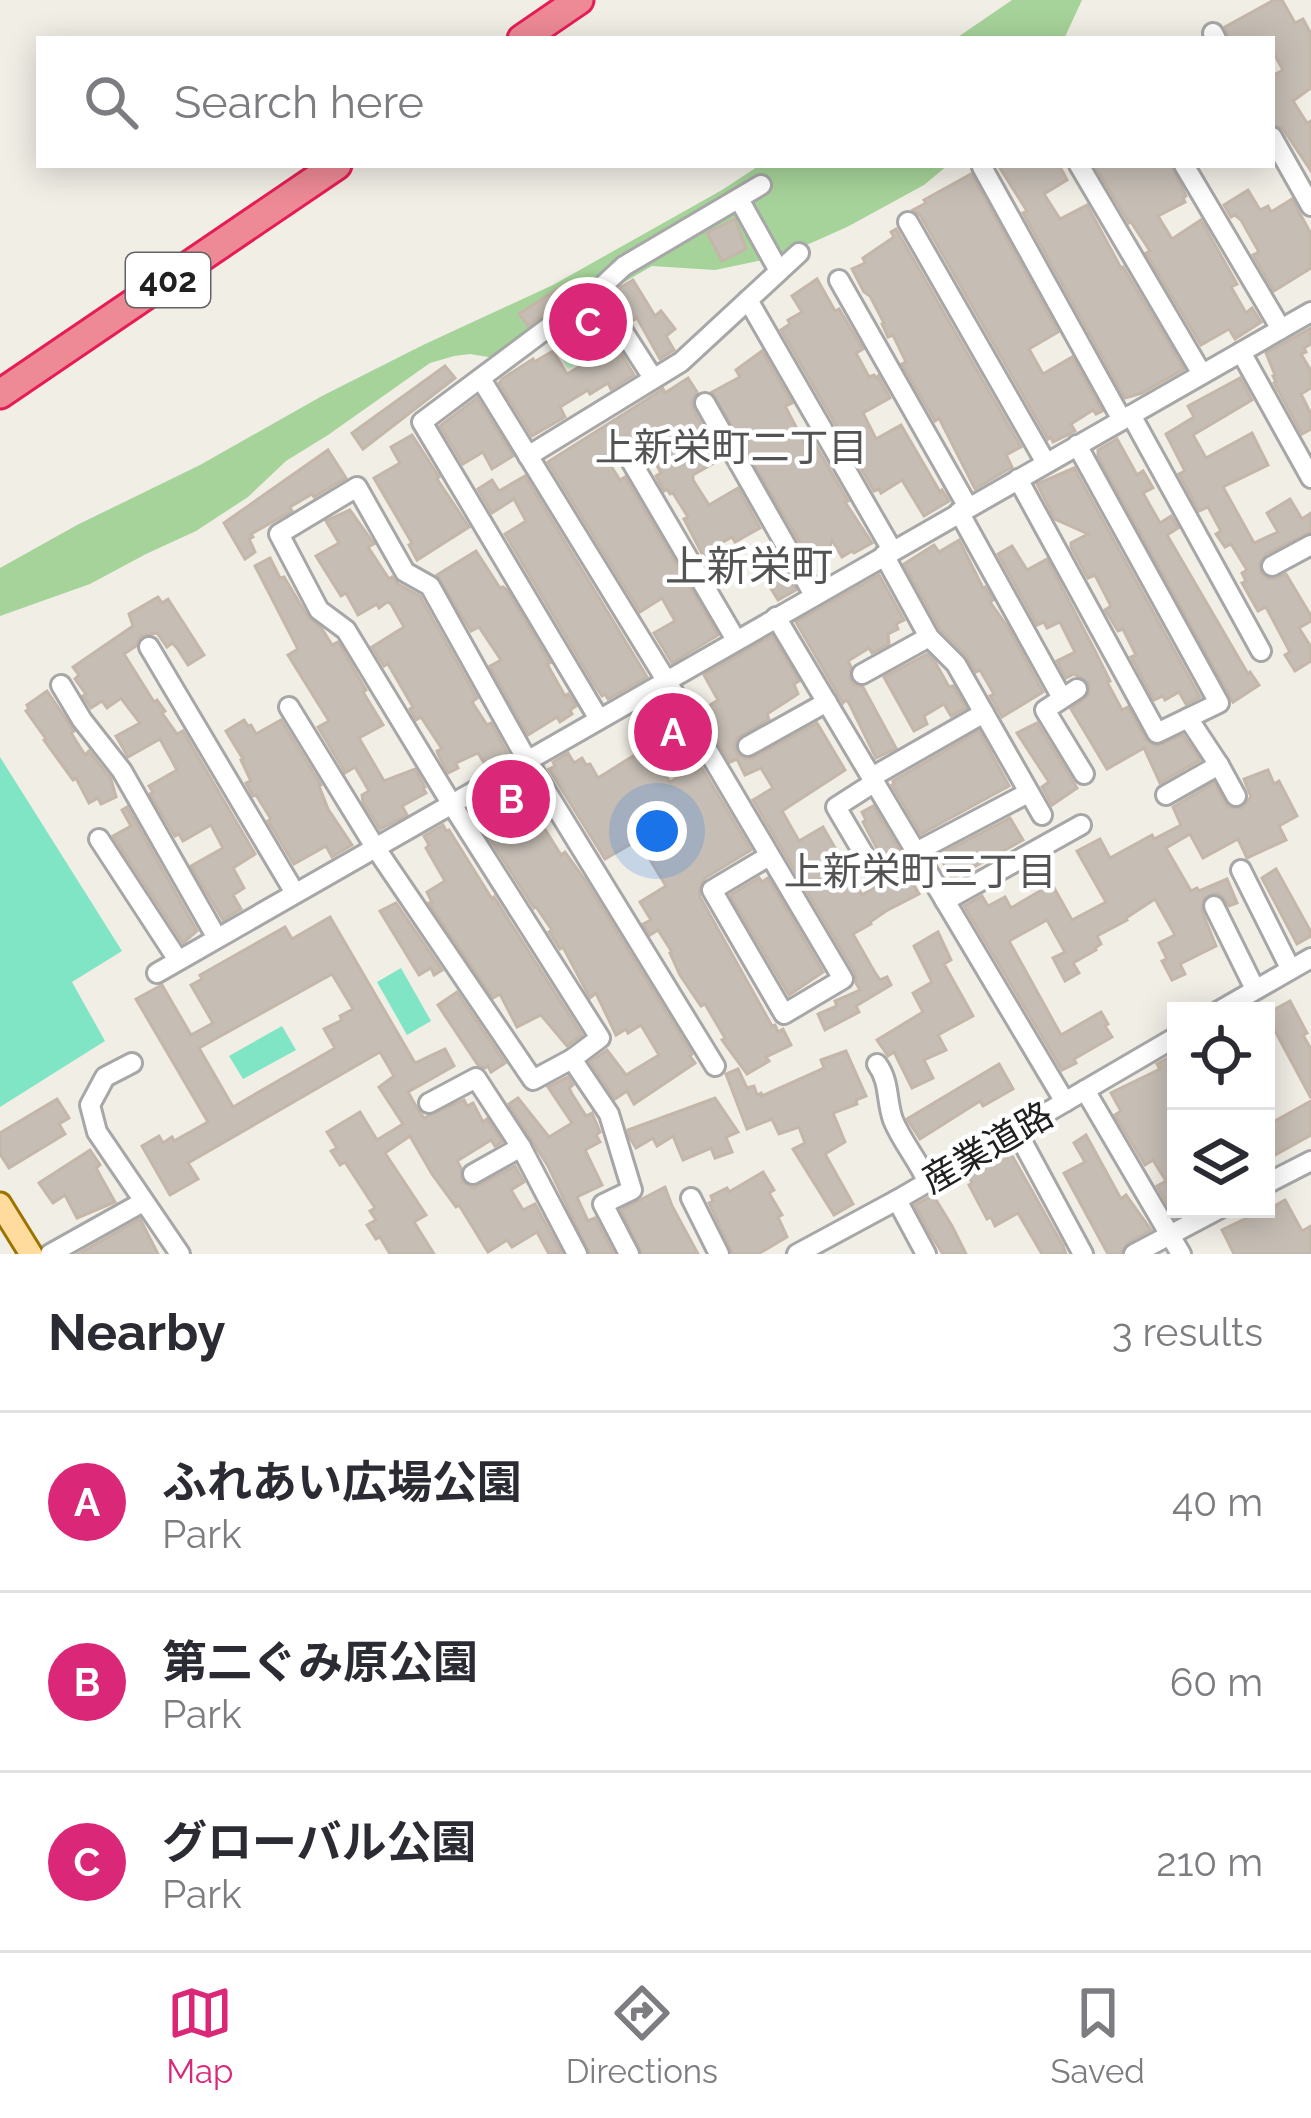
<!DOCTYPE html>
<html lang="en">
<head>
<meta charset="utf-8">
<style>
  :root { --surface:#fff; --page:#f7f7f7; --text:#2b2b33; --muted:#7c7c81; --line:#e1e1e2; --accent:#db2777 }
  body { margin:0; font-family:Raleway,"Noto Sans JP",sans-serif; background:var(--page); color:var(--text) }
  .controls { position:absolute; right:36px; bottom:36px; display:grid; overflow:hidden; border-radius:0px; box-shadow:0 6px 30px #0003 }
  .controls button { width:108px; height:108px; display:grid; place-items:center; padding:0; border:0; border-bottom:3px solid var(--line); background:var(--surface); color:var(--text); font:60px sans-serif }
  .you { position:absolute; left:657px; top:831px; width:42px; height:42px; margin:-30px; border:9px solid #fff; border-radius:50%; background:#1a73e8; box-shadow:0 0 0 18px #1a73e833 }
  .badge { display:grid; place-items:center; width:78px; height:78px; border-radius:50%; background:var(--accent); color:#fff; font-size:39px; font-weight:700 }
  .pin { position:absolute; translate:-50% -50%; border:6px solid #fff; box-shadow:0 3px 12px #0006 }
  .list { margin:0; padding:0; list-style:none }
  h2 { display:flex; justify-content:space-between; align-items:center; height:156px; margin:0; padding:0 48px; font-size:51px }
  h2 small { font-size:39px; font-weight:400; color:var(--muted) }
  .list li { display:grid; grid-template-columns:78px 1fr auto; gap:36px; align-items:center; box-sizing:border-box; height:180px; padding:0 48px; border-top:3px solid var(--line) }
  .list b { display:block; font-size:45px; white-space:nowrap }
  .list p { margin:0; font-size:39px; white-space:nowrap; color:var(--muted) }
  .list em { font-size:39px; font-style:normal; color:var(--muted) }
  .icon { flex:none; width:66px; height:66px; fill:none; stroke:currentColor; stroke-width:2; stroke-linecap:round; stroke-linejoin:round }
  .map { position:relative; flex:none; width:1311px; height:1254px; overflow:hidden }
  .search { position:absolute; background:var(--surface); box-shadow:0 6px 30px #0003; left:36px; right:36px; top:36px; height:132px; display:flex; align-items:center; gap:30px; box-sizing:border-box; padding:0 42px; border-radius:0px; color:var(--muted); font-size:45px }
  .sheet { height:696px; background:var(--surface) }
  nav { display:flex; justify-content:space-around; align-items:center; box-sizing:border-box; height:168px; border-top:3px solid var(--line); background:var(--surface); font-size:33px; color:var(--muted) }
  nav a { display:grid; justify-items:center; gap:6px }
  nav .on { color:var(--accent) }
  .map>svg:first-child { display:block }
</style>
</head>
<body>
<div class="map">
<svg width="1311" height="1254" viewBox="0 0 1311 1254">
  <rect width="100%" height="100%" fill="#f1eee6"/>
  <g fill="#a6d399">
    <polygon points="1012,0 1082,0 1064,39 955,39"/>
    <polygon points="760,165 948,165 924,185 847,227 782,256 715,270 652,266 494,358 470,354 454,356 430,363 328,435 286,461 248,497 196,531 146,554 90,584 0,616 0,568 77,525 200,465 322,396 423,345 553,285 722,190"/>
  </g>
  <g fill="#c2fdca">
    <polygon points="590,304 598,306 616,339 568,369 550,337"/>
    <polygon points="661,697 668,698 702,758 681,771 645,706"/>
  </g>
  <g fill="#80e5c4">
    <polygon points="0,757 122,951 72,982 105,1041 0,1107"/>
    <polygon points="401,968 431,1021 407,1035 377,982"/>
    <polygon points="282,1026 296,1050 243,1079 229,1056"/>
  </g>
  <g fill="#c6beb5" stroke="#c4b6a8" stroke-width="3" fill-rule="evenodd">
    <polygon points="1274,0 1282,0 1295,23 1303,19 1311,34 1311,88 1293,101 1307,123 1311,121 1311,171 1283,129 1272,124 1272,76 1283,70 1272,50 1272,39 1229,39 1225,27"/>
    <polygon points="998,165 1059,165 1067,180 1044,194 1060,219 1087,205 1121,268 1123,267 1184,369 1142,393 1125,398 1023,213 1027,211"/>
    <polygon points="1098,165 1171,165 1186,196 1183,198 1185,202 1158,216 1172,239 1201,220 1237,284 1231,287 1246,313 1252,308 1261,322 1235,339 1229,329 1201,345 1146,253 1150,251 1131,222 1129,223 1095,166"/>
    <polygon points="971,174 1058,332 1029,349 1043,374 1072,357 1102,411 1096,414 1093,410 1071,424 1075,431 1053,442 1051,437 1048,439 920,215 913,210 926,203 924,200"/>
    <polygon points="1248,190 1260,210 1268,206 1271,212 1292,199 1311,234 1311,268 1274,291 1253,255 1259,252 1241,220 1235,215 1231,217 1224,205"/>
    <polygon points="735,219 746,249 722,261 707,233"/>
    <polygon points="896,229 1021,447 1006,455 1012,467 975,489 939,418 935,421 902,364 906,362 893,335 888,337 882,324 884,323 870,296 864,292 852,269 865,263 863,258 894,237 891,232"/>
    <polygon points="817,279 835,311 839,309 863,349 856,353 869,377 874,375 876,378 878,376 890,398 863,413 876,439 901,425 940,492 942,490 949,501 924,516 902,480 881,493 879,489 874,491 781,330 790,324 788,320 802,312 792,296"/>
    <polygon points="633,280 655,316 661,311 675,329 666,336 674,350 660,359 637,318 632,321 615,295 621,287"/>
    <polygon points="567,283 574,291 528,326 519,314"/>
    <polygon points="1311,328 1311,344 1304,348 1306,352 1301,354 1311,371 1311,388 1301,394 1311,414 1311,429 1302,434 1274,383 1276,382 1273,376 1275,375 1266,353"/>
    <polygon points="611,348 613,351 618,348 634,375 611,389 608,383 590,394 588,390 560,407 565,417 532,436 499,383 502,379 533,359 534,362 553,351 567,374"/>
    <polygon points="762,351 792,403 785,406 807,448 815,444 848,501 845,502 872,543 854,553 852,551 842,557 832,540 826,558 818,555 810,560 712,392 740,377 736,370"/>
    <polygon points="445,366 455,378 363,449 352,433"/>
    <polygon points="688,378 697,392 692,402 693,409 721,459 693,475 693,480 709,505 738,488 760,528 735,542 732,537 709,550 713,563 708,565 684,519 688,517 673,493 670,494 667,489 664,491 656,476 661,473 650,452 643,455 630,437 618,437 613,441 611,453 605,457 620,480 625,477 718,635 672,663 654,633 675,621 662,598 640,612 548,462 649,398 663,389 665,393"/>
    <polygon points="1240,378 1252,400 1193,435 1206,458 1252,433 1268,465 1223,487 1254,543 1278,532 1267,513 1290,499 1302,519 1311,513 1311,532 1266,554 1259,564 1261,573 1266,578 1273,579 1286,574 1311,616 1311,621 1299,628 1311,647 1311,661 1295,671 1285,655 1290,652 1266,607 1258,611 1242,583 1246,581 1242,573 1247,570 1231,544 1225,547 1216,534 1221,531 1208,507 1199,511 1179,474 1185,471 1166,434 1194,417 1188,406"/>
    <polygon points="477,398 513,456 492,469 483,452 463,464 440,426"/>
    <polygon points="412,435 439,477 437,479 469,527 417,560 409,545 412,543 374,478 400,463 391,447"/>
    <polygon points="1117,439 1137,475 1143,471 1153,488 1143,493 1160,523 1171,516 1178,528 1167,535 1248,674 1250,672 1259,685 1233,702 1098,456 1098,450"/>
    <polygon points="328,450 346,478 314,497 312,494 290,507 292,511 251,534 253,537 249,539 255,552 245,559 224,523"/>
    <polygon points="1074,468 1200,697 1186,704 1179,692 1165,700 1163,696 1154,700 1131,657 1136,655 1123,629 1118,631 1105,610 1111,606 1095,575 1088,578 1071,547 1071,543 1088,534 1055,519 1037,484"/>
    <polygon points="525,476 647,677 608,699 605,694 602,696 594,684 505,534 526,521 514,499 492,513 478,489 492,480 499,491"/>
    <polygon points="350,510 374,544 368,547 389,579 392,577 398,584 420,596 477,698 472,702 487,725 491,723 509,756 486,766 478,753 456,763 458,768 448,773 439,756 437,751 442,749 421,717 416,720 410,709 413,707 388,664 384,666 372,647 404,627 391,604 387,602 379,608 377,604 358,615 346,593 341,596 316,556 339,543 326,521"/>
    <polygon points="959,540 983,588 985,587 993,600 990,602 1007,626 1043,692 1002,717 990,696 994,694 980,670 976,672 966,655 940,629 904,564 934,545 939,552"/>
    <polygon points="1012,546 1027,570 1047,559 1094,649 1110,681 1107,682 1122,710 1128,707 1146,740 1157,746 1183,735 1200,760 1160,783 1144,748 1107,769 1071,709 1088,696 1089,683 1074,674 1066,678 1057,661 1075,652 1060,622 1047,628 1044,622 1037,625 998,554"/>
    <polygon points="476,551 500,588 503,587 507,590 550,663 547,664 565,696 568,694 576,706 570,710 572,714 560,722 557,717 528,735 490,666 501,660 479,627 471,631 437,575"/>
    <polygon points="270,558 280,578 284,577 308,617 322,629 332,645 338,642 366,690 363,692 383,725 359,738 384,781 415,769 425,787 423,788 426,793 402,806 407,815 380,829 363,802 362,795 369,791 355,767 345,773 342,767 318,727 329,721 288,655 298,649 255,566"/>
    <polygon points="778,559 796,590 778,600 759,569"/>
    <polygon points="879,575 904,620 896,624 898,629 888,634 889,644 872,653 869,648 848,661 851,667 850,679 854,685 863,687 896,748 876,758 849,703 846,700 843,703 796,622"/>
    <polygon points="158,597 162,603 168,599 204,655 188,665 177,648 172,643 167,647 157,633 141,636 136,646 124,654 154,702 157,700 165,711 162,713 177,734 183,731 255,854 233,868 244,888 233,895 241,909 223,920 191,866 223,848 211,825 183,841 179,834 175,836 150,794 153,792 149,786 177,770 160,739 128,757 116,736 140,723 121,698 107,708 102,701 91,708 83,696 86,694 75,679 79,675 73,667 133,626 129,614"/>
    <polygon points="772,636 799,681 794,684 798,694 767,714 769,719 737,738 735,745 737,754 747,759 753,758 817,723 845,770 782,811 799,841 823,827 862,895 892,877 863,822 866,820 862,812 873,806 906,861 901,863 919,894 886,911 870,922 871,924 853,934 874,971 880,980 887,977 891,985 856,1006 859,1012 825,1030 818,1014 837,1006 835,1001 860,990 856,983 855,973 753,800 773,788 761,768 745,775 737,759 730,762 707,723 712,721 704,709 718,700 704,675"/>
    <polygon points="927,654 935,662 949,687 953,686 966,708 951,716 944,704 924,716 927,724 914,731 884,677"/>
    <polygon points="47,691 74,731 71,733 85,755 89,751 111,779 116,797 101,804 98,798 89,803 76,778 73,780 44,740 46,739 26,711 29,709 27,705"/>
    <polygon points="244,720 248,726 251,725 256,734 281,720 321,785 319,786 328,809 352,845 332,857 326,846 294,864 268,821 271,819 256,795 253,796 246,783 251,781 241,760 243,759 226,731"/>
    <polygon points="1037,723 1077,788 1052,805 1042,787 1049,782 1017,733"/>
    <polygon points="979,731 1009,786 921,834 892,785 894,784 893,781"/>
    <polygon points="641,751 648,762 654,758 670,782 694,768 696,772 702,768 751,850 705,878 699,889 700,897 772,1026 775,1025 778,1032 783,1029 791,1045 766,1057 769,1061 747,1074 722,1040 725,1038 705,1004 701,1006 680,975 670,953 672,952 658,930 650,935 643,924 651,920 640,902 666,886 638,840 605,859 549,769 555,766 553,762 568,753 574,763 582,758 586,765 590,764 598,778"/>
    <polygon points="1268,770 1274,784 1279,781 1297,816 1279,826 1286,840 1247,858 1238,839 1203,858 1190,834 1166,848 1191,891 1197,888 1199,891 1227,879 1237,903 1229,906 1222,896 1216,893 1204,898 1202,911 1216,946 1180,964 1185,974 1172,980 1162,961 1167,959 1159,943 1175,935 1155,899 1126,918 1127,920 1097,936 1101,944 1095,948 1096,950 1073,963 1079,973 1065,981 1053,958 1065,952 1047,920 1009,941 1061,1035 1101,1012 1108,1024 1105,1026 1112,1037 1074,1059 1076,1063 1062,1070 964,906 982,896 988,906 1005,897 1011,908 1052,884 1072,920 1106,902 1077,851 1100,839 1110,858 1152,835 1154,839 1181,825 1173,807 1214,783 1228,807 1241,808 1251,797 1244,779"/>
    <polygon points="494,797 505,814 530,798 539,813 536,815 561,855 565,852 585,880 692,1054 690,1056 695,1063 634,1104 627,1091 615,1099 590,1062 607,1050 626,1075 659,1055 641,1025 628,1033 626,1029 616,1035 596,993 590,998 563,947 560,949 549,932 552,930 536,907 534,908 472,811"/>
    <polygon points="127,807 197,931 183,943 113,836 131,826 122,810"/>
    <polygon points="1010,818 1023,840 952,879 939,855"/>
    <polygon points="443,825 446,831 449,830 492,899 494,897 582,1035 567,1046 541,1015 517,1027 500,994 493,998 429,903 432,902 427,892 445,881 426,848 429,845 424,836"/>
    <polygon points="1276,869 1311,932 1311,936 1297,944 1262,878"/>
    <polygon points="759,878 762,882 768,878 823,972 789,995 730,895"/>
    <polygon points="396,903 442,970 434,975 431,968 419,975 380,911"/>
    <path d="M330,917L415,1063L445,1049L454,1066L408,1092L418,1110L424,1118L464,1100L467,1106L473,1103L483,1122L487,1119L502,1142L495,1146L491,1140L457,1161L461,1168L462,1182L474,1188L515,1166L524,1182L511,1190L523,1210L535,1204L562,1254H549L537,1232L512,1247L507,1240L488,1252L459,1205L456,1207L432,1174L410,1136L385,1153L426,1215L414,1222L434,1254H390L380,1237L376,1239L367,1225L376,1220L370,1211L375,1208L345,1162L340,1165L331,1151L337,1148L327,1132L360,1112L377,1140L403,1124L379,1087L394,1076L380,1052L188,1163L198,1179L170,1195L142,1146L159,1136L163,1143L172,1137L174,1141L208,1122L136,999L162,985L191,1035L213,1023L191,985L202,979L200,975L285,927L292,939ZM332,974L353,1009L340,1016L342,1020L324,1029L335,1048L233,1107L199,1048Z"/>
    <polygon points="938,932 951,960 944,964 973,1016 938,1035 946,1050 924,1060 933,1078 912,1088 894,1052 888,1056 877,1040 923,1012 913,993 932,982 914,946"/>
    <polygon points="457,992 505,1063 491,1072 488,1066 485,1068 478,1065 438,1005"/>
    <polygon points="1290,1001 1307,1033 1303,1035 1311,1049 1311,1098 1266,1014"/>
    <polygon points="846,1051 866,1096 856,1100 857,1104 833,1113 845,1142 825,1154 853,1204 834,1215 793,1149 805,1143 799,1127 779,1134 772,1119 747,1129 726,1074 738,1069 747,1088 754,1086 757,1095 761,1093 762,1096 824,1068 821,1060"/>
    <polygon points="1168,1058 1176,1071 1175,1217 1157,1186 1166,1181 1153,1160 1145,1165 1115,1115 1121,1111 1111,1093 1160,1069 1157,1064"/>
    <polygon points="999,1064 1013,1089 983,1106 980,1101 920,1139 907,1119"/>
    <polygon points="568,1077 573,1085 569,1088 572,1094 586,1116 592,1113 600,1132 596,1135 600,1142 585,1150 602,1185 577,1197 588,1221 595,1218 614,1254 590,1254 548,1166 509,1104 518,1098 549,1137 572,1123 548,1087"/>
    <polygon points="715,1098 738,1132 726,1137 732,1152 715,1158 711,1148 683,1160 673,1136 657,1146 653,1138 636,1148 630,1138 628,1130"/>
    <polygon points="57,1099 69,1118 59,1124 65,1134 9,1168 0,1154 0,1133"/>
    <polygon points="1311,1101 1311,1135 1266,1160 1266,1126"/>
    <polygon points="1086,1135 1121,1199 1126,1195 1151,1230 1127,1243 1121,1254 1108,1254 1064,1173 1085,1162 1074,1143"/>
    <polygon points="90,1150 100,1165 96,1168 115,1202 77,1218 65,1195 53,1203 39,1183"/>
    <polygon points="1010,1152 1063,1246 1066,1254 1042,1254 1018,1213 995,1226 991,1217 987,1219 969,1185 972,1183 969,1176"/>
    <polygon points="763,1172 774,1190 769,1193 782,1215 778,1217 787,1237 758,1254 733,1254 709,1203 713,1201 711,1196 727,1188 729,1192"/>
    <polygon points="665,1187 672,1206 698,1254 642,1254 621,1210"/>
    <polygon points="933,1195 952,1226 966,1254 943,1254 931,1235 915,1205"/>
    <polygon points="1285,1200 1302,1231 1311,1226 1311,1254 1234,1254 1222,1230 1253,1215 1250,1209 1269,1209"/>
    <polygon points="140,1219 158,1254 78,1254"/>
  </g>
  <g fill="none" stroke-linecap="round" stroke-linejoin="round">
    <defs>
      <g id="minor">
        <polyline points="1213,33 1216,39"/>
        <polyline points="1272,137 1311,206"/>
        <polyline points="1079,165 1202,374"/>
        <polyline points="1184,165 1281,329"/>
        <polyline points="982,167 1122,420"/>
        <polyline points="739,199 779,271"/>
        <polyline points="908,222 1046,463"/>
        <polyline points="839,280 968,507"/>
        <polyline points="597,291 653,378"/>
        <polyline points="748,300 892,550"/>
        <polyline points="1241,352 1311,478"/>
        <polyline points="481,379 666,680 843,979 784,1014 712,890 769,856"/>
        <polyline points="705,403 814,595"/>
        <polyline points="1131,415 1261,651"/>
        <polyline points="624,449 736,640"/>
        <polyline points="528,456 681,362 799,253"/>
        <polyline points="1018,479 1157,733 1219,703 1077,445"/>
        <polyline points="959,512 1062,698"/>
        <polyline points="884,555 929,637 956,664 1042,815"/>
        <polyline points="1272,566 1311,545"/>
        <polyline points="776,617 1065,1102"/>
        <polyline points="149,647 295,893"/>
        <polyline points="862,674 929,637"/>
        <polyline points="61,685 82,720 122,771 217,938"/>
        <polyline points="1077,689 1045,710 1084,774"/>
        <polyline points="289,707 375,847 533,1080 572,1059 609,1114 632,1190 603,1204 629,1254"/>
        <polyline points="1188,718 1219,765 1236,796"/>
        <polyline points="599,719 422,422 597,291 624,266 761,185"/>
        <polyline points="748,746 827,702"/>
        <polyline points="872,777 984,713"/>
        <polyline points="875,782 836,807 875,873"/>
        <polyline points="1166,795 1219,765"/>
        <polyline points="99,839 178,960"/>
        <polyline points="916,852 1028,793"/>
        <polyline points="1241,870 1290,968"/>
        <polyline points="945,901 1081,825"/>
        <polyline points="1214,906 1255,989"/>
        <polyline points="157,973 1311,312"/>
        <polyline points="1219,1011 1311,958"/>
        <polyline points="572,1059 600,1038 451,803 346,630 319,610 279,534 357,487 405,572 430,586 527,760 715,1066"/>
        <polyline points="132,1063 105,1077 90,1105 97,1132 180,1254"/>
        <path d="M877,1064C890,1082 886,1100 893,1120C902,1142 918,1160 927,1181"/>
        <polyline points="1085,1090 1181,1254"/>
        <polyline points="429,1103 476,1078 521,1147 577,1254"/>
        <polyline points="1016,1130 1083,1254"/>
        <polyline points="473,1174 521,1147"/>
        <polyline points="1266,1184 1311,1161"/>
        <polyline points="691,1198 719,1254"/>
        <polyline points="897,1200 926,1254"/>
        <polyline points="50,1254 143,1202"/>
        <polyline points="797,1254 897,1200 1176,1037"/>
        <polyline points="1134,1254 1219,1209"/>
      </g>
      <polyline id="major" points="0,1204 31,1254"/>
      <g id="highway">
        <polyline points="522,39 579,0"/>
        <polyline points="0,394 337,165"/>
      </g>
    </defs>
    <use href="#minor" stroke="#a7a7a7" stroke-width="24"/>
    <use href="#major" stroke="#9d7300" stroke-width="27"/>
    <use href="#highway" stroke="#e61d55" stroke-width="33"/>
    <use href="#minor" stroke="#fff" stroke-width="18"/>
    <use href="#major" stroke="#ffdb9e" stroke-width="21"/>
    <use href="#highway" stroke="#ed8a96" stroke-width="27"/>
  </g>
  <g text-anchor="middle" stroke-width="9" stroke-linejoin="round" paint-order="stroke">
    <rect fill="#fff" stroke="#636363" stroke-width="3" x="126" y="253" width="84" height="54" rx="9"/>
    <g font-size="33" font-weight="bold" fill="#202020">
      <text x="168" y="292">402</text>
    </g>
    <g font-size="36" fill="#202020" stroke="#fff">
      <text transform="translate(987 1147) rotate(-30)" y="13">産業道路</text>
    </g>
    <g font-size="39" fill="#535353" stroke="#fff">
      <text x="731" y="461">上新栄町二丁目</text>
      <text x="920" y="885">上新栄町三丁目</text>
    </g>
    <g font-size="42" fill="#535353" stroke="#fff">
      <text x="749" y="581">上新栄町</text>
    </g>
  </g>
</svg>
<div class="controls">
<button><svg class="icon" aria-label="locate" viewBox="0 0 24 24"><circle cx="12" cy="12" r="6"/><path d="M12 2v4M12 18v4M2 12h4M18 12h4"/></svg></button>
<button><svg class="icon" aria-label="layers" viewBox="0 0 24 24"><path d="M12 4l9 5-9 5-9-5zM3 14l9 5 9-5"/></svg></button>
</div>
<div class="you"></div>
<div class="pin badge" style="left:673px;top:732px">A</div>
<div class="pin badge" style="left:511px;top:799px">B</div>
<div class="pin badge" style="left:588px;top:322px">C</div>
<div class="search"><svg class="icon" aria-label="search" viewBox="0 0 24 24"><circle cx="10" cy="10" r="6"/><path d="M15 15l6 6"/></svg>Search here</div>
</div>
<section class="sheet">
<h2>Nearby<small>3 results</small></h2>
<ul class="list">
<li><span class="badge">A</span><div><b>ふれあい広場公園</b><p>Park</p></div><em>40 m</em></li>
<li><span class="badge">B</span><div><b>第二ぐみ原公園</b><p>Park</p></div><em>60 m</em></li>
<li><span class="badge">C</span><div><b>グローバル公園</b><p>Park</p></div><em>210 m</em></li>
</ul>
</section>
<nav>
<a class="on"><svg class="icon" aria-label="map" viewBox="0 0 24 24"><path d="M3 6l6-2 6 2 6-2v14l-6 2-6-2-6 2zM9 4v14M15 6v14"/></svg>Map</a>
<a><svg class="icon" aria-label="directions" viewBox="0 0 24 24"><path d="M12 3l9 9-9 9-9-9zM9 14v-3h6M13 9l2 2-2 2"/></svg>Directions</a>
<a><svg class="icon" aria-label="saved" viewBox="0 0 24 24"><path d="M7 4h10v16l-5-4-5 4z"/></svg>Saved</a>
</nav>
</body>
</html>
